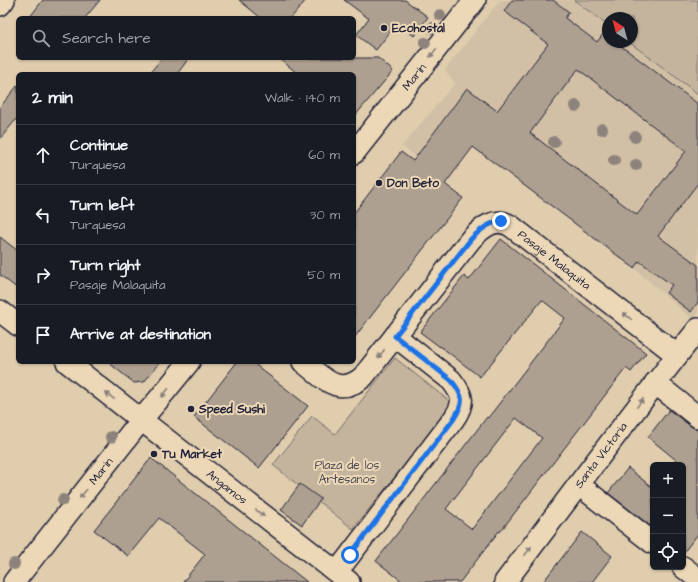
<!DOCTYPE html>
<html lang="en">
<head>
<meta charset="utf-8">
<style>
  :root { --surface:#171b24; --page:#20242c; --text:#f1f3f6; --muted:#9ea1a6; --line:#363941 }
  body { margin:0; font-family:"Architects Daughter",sans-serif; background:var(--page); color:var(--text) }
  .controls { position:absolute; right:12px; bottom:12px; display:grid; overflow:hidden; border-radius:6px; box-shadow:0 1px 3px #0004 }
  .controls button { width:36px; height:36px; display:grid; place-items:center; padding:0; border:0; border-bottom:1px solid var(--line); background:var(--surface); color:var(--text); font:20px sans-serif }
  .compass { position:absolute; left:602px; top:12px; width:36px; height:36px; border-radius:50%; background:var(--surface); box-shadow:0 1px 3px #0004; rotate:324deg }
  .stop { position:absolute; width:12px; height:12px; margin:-9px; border:3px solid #1a73e8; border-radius:50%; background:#fff }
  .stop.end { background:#1a73e8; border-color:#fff; box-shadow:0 1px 4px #0008 }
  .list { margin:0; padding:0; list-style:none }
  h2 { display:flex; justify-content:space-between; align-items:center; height:52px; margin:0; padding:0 16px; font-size:17px }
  h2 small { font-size:13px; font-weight:400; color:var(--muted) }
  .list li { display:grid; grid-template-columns:26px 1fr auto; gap:12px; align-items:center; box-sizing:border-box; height:60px; padding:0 16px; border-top:1px solid var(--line) }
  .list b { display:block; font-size:15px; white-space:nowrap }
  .list p { margin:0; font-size:13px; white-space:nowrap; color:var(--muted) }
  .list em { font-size:13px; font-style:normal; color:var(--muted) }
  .icon { flex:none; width:22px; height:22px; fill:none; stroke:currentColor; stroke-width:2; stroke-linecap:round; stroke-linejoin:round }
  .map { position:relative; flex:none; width:698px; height:582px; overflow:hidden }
  .search { position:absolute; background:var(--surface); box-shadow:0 1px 3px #0004; left:16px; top:16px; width:340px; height:44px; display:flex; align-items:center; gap:10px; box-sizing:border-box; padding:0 14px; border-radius:6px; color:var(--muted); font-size:15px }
  .panel { position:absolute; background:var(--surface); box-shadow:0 1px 3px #0004; left:16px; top:72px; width:340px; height:292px; border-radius:6px }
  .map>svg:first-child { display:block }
</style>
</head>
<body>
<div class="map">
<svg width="698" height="582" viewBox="0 0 698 582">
  <rect width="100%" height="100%" fill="#e0cdae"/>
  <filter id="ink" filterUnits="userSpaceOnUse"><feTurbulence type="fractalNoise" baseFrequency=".025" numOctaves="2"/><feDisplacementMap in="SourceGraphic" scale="8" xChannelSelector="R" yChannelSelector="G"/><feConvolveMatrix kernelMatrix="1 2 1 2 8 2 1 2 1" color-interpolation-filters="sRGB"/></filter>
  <g filter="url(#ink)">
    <polygon fill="#d1c0a5" points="500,0 574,0 608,26 608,42 629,42 698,94 698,314 693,320 634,268 473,147 447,181 402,146 455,83 445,70"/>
    <g fill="#c4b49d" stroke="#736b6c">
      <polygon points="574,0 698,0 698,94 629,42 632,42 632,18 608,18 608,26"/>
      <polygon points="395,358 453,404 353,529 273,465 312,416 335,434"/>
    </g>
    <g fill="#aea090" stroke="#22223b" fill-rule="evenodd">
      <polygon points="43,0 100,0 85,18 29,18"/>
      <polygon points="239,0 306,0 291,18 261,18"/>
      <polygon points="344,0 405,0 428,17 414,36 397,23 376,50 356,35 369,18 368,18"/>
      <path d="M512,0H553L569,12L565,18L597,42L604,33L608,36V42H616L698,104V183L658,236L698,265V302L691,312L666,293L672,285L639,261L634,268L473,147L445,184L463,198L354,338V213L401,152L413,161L467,88L497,111L548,44L504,11ZM578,69L686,151L637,215L530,133Z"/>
      <polygon points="162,58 189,58 177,74 149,74"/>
      <polygon points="279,58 378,58 393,71 354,117 354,74 298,74"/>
      <polygon points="18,85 18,117 0,139 0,107"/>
      <polygon points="0,237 18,251 18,289 0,275"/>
      <path d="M501,239L646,353L631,372L626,368L500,532L499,531L460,582H403L376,561L487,417L488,418L565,318L542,300L480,377L440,346V347L420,332L464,276L469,280ZM516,418L542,438L472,529L446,509Z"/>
      <polygon points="108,362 160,362 144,382 134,383"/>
      <polygon points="237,362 252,362 308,406 259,468 194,417"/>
      <polygon points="669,410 691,426 698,429 698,534 683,553 683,465 680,465 681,464 648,437"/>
      <polygon points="151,458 307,582 183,582 205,554 159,518 128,556 94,530"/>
      <polygon points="628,468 653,488 653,528 608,493"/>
      <polygon points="300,484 321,499 302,525 281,510"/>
      <polygon points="582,532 612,556 592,582 543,582"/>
    </g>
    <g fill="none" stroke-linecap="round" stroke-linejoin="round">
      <defs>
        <g id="minor">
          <polyline points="0,5 4,0"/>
          <path id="s1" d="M354,153L475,0"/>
          <polyline points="0,311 18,325"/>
          <path id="s2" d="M67,362L349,582"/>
          <path id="s3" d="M303,362C323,377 338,398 363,377L471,239C482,228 495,216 511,226L677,355"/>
          <polyline points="655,383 698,417"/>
          <polyline points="579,485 653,543"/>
          <polyline points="683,567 698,579"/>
          <path d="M337,572L453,420C465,403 464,396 451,380L395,336"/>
          <path id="s4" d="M14,582L141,420L159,399L189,362"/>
          <path id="s5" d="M505,582C569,498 632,412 698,329"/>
        </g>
      </defs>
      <use href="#minor" stroke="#22223b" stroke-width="24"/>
      <use href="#minor" stroke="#ecd8b6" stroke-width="21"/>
    </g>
    <g fill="#8e837c">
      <circle cx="440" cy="15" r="6"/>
      <circle cx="432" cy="28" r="6"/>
      <circle cx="425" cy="43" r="6"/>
      <circle cx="576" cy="106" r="6"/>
      <circle cx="602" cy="129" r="6"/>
      <circle cx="635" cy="137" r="6"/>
      <circle cx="554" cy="142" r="6"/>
      <circle cx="614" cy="160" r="6"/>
      <circle cx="636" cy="165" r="6"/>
      <circle cx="111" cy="437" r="6"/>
      <circle cx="63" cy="500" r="6"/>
      <circle cx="14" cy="564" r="6"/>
    </g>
    <defs><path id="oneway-solid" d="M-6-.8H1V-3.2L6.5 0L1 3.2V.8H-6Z"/></defs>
    <g fill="#877d78">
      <use href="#oneway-solid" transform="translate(433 53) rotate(128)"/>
      <use href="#oneway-solid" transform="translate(627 316) rotate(-142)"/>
      <use href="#oneway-solid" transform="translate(381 354) rotate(128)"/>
      <use href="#oneway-solid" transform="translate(165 393) rotate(128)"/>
      <use href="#oneway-solid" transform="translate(110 396) rotate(-142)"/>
      <use href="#oneway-solid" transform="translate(640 403) rotate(-53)"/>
      <use href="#oneway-solid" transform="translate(83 494) rotate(128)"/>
      <use href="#oneway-solid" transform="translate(260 513) rotate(38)"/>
      <use href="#oneway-solid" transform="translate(528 551) rotate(-53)"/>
    </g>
  </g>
  <g fill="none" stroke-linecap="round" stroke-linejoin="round" filter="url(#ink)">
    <path stroke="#1a73e8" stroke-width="5" d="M350,555L453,420C465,402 464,396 451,380L395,336L471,239C479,231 489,222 501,221"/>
  </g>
  <g fill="#22223b" stroke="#ecd8b6" stroke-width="1.5">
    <circle cx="384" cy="28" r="4"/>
    <circle cx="379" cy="183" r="4"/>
    <circle cx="191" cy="409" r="4"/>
    <circle cx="154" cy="454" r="4"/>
  </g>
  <g text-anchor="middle" stroke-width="4" stroke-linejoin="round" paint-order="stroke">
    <g font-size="12" font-weight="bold" fill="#22223b" stroke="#ecd8b6" text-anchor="start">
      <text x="392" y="32">Ecohostal</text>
      <text x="387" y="187">Don Beto</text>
      <text x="199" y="413">Speed Sushi</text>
      <text x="162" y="458">Tu Market</text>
    </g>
    <g font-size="12" fill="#22223b" stroke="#ecd8b6">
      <text dy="4" stroke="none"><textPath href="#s1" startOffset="97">Marín</textPath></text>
      <text dy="4" stroke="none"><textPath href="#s3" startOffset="346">Pasaje Malaquita</textPath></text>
      <text dy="4" stroke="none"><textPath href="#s5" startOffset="159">Santa Victoria</textPath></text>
      <text dy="4" stroke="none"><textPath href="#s4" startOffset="141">Marín</textPath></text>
      <text dy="4" stroke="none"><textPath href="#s2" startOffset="203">Angamos</textPath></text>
    </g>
    <g font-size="12" fill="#4a4654" stroke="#ecd8b6">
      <text x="347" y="469">Plaza de los<tspan x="347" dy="14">Artesanos</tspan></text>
    </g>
  </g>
</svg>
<div class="controls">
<button>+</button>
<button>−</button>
<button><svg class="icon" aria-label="locate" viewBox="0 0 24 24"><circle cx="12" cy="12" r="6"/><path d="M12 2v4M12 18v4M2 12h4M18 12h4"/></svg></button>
</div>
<svg class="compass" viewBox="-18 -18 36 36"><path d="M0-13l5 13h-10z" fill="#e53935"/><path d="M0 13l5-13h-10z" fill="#9ea1a6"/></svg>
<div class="stop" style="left:350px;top:555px"></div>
<div class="stop end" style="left:501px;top:221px"></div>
<div class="search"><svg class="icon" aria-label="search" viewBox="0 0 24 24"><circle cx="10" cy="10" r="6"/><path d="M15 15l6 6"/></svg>Search here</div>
<section class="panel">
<h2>2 min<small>Walk · 140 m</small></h2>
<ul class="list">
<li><svg class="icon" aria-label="ahead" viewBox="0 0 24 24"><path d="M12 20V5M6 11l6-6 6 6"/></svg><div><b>Continue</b><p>Turquesa</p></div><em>60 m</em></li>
<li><svg class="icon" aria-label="left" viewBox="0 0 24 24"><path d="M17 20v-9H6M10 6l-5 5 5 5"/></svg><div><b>Turn left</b><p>Turquesa</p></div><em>30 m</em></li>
<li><svg class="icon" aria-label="right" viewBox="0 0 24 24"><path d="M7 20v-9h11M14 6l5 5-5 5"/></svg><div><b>Turn right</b><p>Pasaje Malaquita</p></div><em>50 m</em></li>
<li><svg class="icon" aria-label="arrive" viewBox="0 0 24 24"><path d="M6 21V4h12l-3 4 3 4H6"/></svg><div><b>Arrive at destination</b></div></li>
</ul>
</section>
</div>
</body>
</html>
